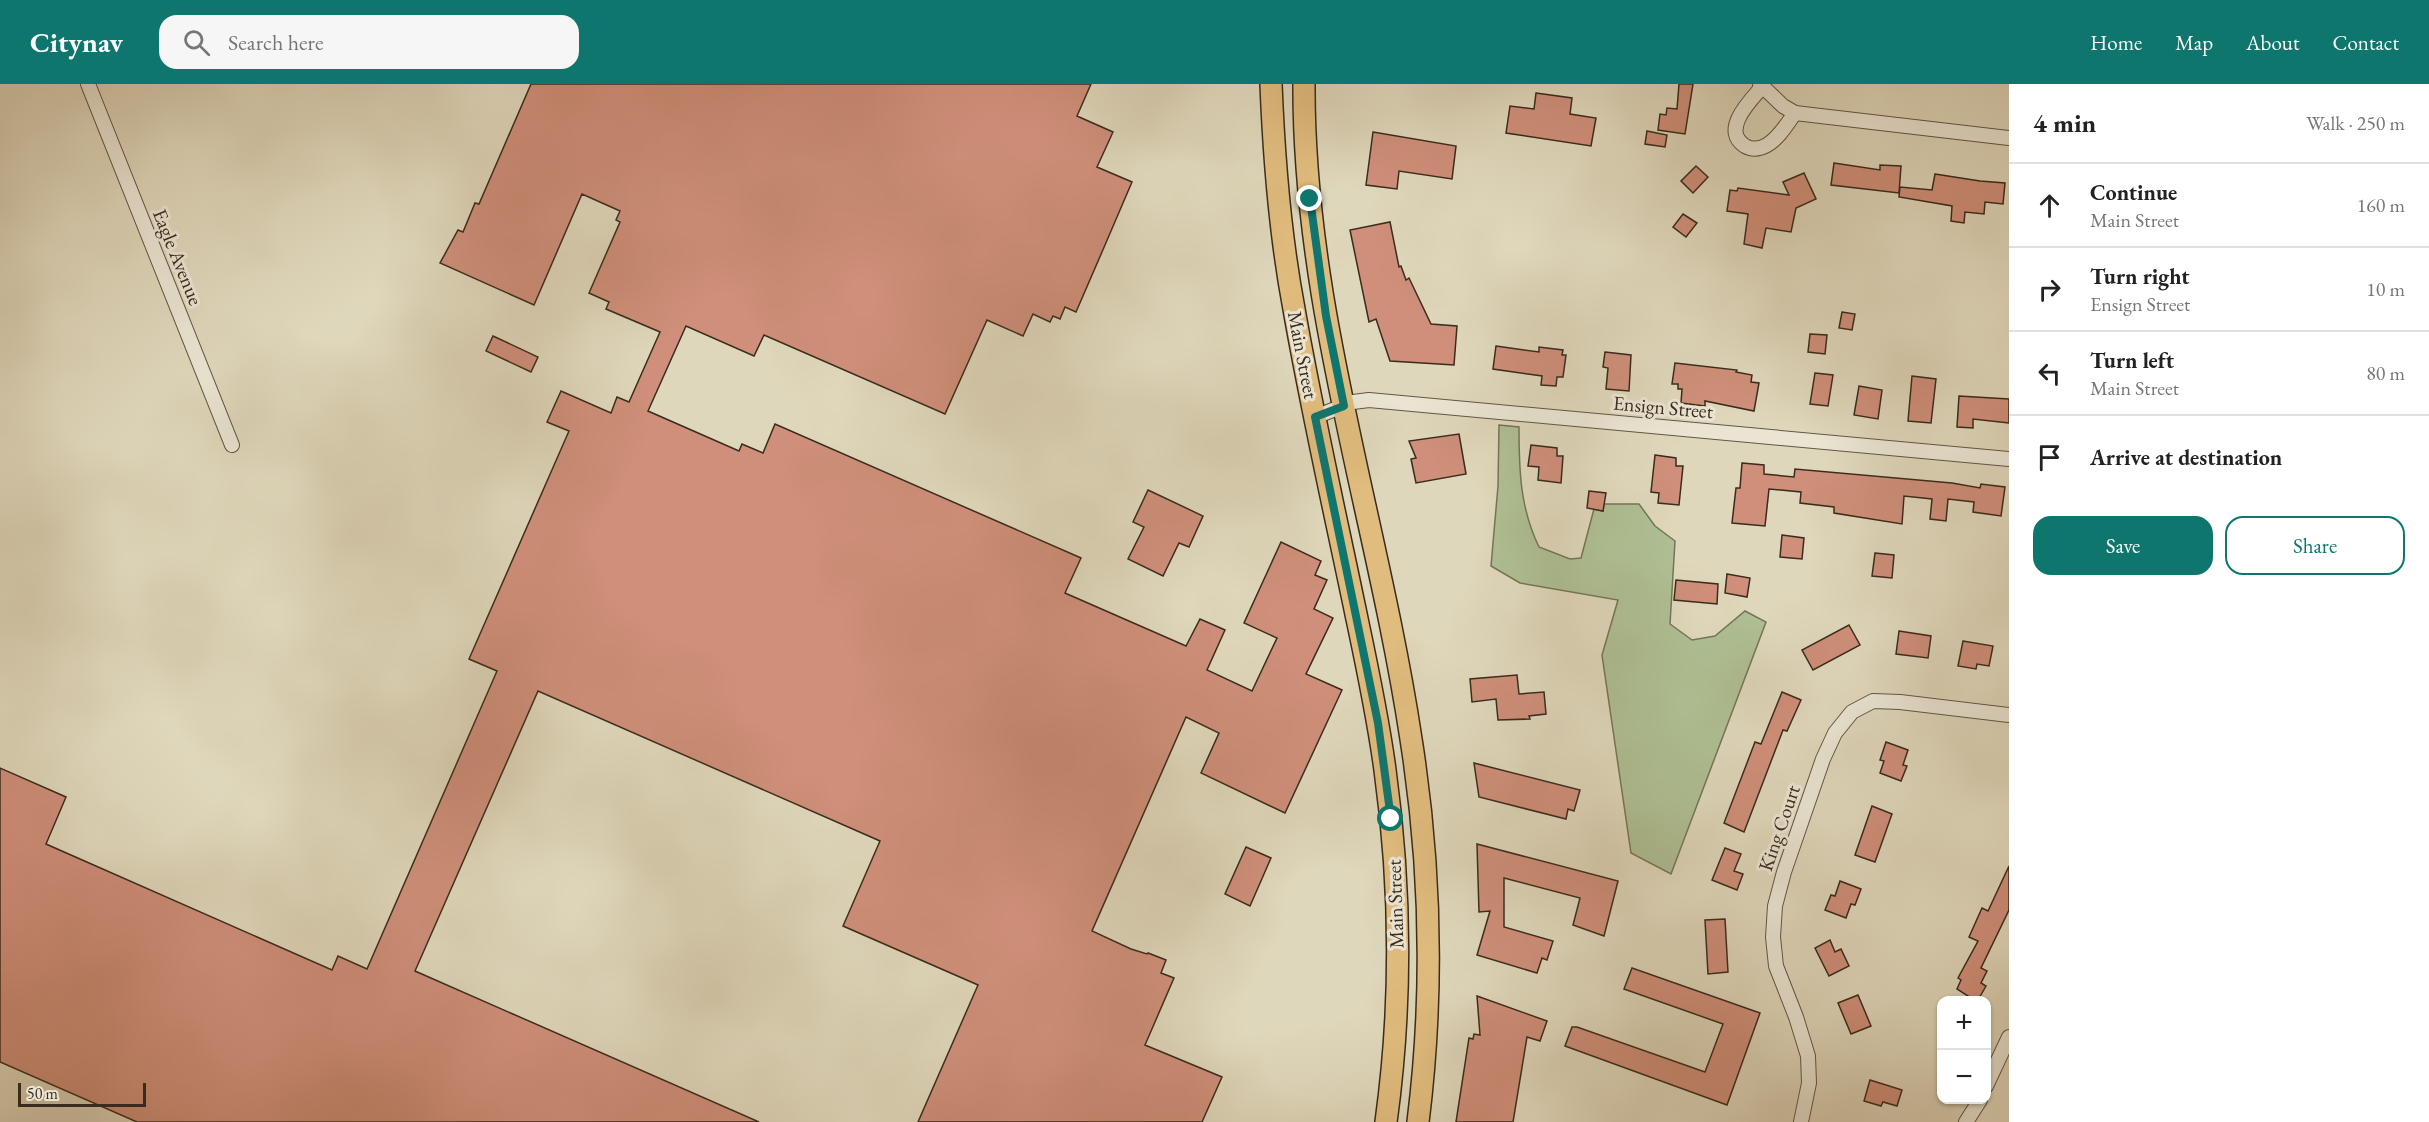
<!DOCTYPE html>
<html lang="en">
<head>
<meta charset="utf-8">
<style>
  :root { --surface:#fff; --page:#f6f6f6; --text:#222; --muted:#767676; --line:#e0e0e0; --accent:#0f766e }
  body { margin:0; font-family:"EB Garamond",serif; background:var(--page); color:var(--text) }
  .controls { position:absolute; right:18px; bottom:18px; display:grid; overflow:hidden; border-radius:12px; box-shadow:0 2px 4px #0004 }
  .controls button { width:54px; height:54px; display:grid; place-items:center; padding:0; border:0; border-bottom:2px solid var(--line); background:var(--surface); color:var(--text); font:30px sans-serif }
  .scale { position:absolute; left:18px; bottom:15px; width:128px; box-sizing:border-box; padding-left:6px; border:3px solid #3a2b1c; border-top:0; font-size:16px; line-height:21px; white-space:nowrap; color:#3a2b1c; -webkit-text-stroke:4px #eae5d3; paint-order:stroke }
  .stop { position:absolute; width:18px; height:18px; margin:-14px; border:4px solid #0f766e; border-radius:50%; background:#fff }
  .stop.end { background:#0f766e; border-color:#fff; box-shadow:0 2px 6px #0008 }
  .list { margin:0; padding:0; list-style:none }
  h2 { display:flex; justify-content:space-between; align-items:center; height:78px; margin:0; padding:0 24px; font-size:26px }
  h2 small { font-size:20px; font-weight:400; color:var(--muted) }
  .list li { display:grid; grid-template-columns:39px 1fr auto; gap:18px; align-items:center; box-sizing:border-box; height:84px; padding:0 24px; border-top:2px solid var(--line) }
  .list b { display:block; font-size:22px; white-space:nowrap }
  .list p { margin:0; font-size:20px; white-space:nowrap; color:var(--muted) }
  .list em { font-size:20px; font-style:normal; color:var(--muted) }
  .actions { display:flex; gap:12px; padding:18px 24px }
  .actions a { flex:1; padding:14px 0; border:2px solid var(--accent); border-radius:18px; text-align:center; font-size:21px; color:var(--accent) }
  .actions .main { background:var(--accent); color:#fff }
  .icon { flex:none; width:33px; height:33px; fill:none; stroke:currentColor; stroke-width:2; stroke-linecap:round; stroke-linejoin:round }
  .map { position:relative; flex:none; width:2009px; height:1038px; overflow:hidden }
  header { display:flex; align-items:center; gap:36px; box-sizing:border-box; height:84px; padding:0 30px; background:var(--accent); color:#fff }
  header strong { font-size:28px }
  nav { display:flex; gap:33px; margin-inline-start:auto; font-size:21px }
  .search { width:420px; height:54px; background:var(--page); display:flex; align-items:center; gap:15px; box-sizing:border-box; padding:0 21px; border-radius:18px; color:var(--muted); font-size:22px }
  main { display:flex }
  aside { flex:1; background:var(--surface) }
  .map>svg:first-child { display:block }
</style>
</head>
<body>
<header>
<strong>Citynav</strong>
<div class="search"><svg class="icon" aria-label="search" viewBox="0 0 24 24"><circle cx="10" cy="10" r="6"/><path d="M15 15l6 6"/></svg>Search here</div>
<nav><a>Home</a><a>Map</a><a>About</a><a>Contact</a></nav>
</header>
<main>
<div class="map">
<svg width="2009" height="1038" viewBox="0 0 2009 1038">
  <rect width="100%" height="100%" fill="#dfd7bb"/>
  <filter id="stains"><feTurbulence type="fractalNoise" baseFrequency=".00333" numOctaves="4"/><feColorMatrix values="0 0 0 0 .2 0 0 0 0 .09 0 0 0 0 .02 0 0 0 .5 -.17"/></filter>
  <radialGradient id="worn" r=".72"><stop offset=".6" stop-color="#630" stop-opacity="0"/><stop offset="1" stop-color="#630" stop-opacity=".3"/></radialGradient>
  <path fill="#aebf93" stroke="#747558" stroke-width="1.5" d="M1499,341L1519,343C1519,386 1520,424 1539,463L1570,475L1581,474L1594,425L1603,427L1604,420H1639L1655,442L1675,457L1670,540L1692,556L1715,552L1745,527L1766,538L1671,790L1631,769L1602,571L1618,516L1520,499L1491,482L1498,402Z"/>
  <g fill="#cf8f7a" stroke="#3a2b1c" stroke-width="1.5">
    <polygon points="531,0 1091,0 1077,32 1113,48 1097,83 1132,98 1102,168 1076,228 1065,223 1060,235 1053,232 1050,238 1033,230 1023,252 987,236 945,330 764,251 754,272 686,242 648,327 739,367 742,360 763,369 775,340 1081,474 1065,509 1186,562 1200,535 1225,546 1207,586 1252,607 1277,554 1244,539 1281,458 1321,477 1315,491 1327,496 1314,525 1333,534 1306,590 1342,606 1285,729 1201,689 1219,649 1186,633 1092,847 1131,865 1147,870 1148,869 1166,876 1161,889 1174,894 1145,961 1222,993 1202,1038 918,1038 978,901 843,842 880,757 538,607 415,887 759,1038 137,1038 0,978 0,684 66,713 46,760 332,886 338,872 367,885 497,587 469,575 569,347 547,338 561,307 611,329 617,313 629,318 660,248 606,225 609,218 589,209 620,138 616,136 620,127 582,110 534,221 440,179 458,146 463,148 475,119 479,120"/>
    <polygon points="1679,0 1693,0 1685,50 1658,46 1660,30 1666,31 1667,24 1677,25"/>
    <polygon points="1536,9 1572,14 1570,30 1596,34 1591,62 1506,49 1510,22 1534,25"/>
    <polygon points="1647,47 1667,51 1665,63 1645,60"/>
    <polygon points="1373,48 1456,62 1452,95 1399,87 1397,105 1366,101"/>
    <polygon points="1834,79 1880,86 1880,81 1901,82 1899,109 1831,101"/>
    <polygon points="1696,82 1708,93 1693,109 1681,97"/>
    <polygon points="1804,89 1816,115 1796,124 1791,148 1766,144 1762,164 1744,160 1748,130 1727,127 1730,106 1737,107 1738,104 1789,111 1783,98"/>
    <polygon points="1935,90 1980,97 2005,99 2003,120 1985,118 1984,130 1965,128 1964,139 1951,137 1952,122 1899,113 1900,103 1932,106"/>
    <polygon points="1683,130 1697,139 1686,153 1673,143"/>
    <polygon points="1390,138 1399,183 1401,182 1406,196 1409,194 1431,240 1457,242 1454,281 1390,277 1376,235 1369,238 1350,146"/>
    <polygon points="1842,228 1855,230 1852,246 1839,244"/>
    <polygon points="1810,250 1827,251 1825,270 1808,268"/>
    <polygon points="493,252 538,273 531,288 486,267"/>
    <polygon points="1496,262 1539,268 1539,263 1563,266 1562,271 1566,271 1563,293 1557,293 1556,302 1541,301 1542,292 1493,285"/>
    <polygon points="1605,268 1631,271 1629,307 1606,305 1608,284 1603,283"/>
    <polygon points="1675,279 1737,286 1736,288 1752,291 1751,298 1759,299 1754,327 1705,317 1705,322 1681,319 1682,305 1678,305 1678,300 1672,300"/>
    <polygon points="1815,289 1833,291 1828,322 1810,320"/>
    <polygon points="1912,292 1936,295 1931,339 1908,337"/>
    <polygon points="1859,302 1882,306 1878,335 1854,331"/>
    <polygon points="1959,312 2009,315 2009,339 1973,335 1973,344 1957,343"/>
    <polygon points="1459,350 1466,390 1416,399 1411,375 1416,374 1409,357"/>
    <polygon points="1531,361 1557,364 1557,372 1563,372 1561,399 1538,396 1539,383 1528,382"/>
    <polygon points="1655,371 1676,374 1676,382 1683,382 1679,421 1658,419 1659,409 1651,408"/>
    <polygon points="1742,379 1764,381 1764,390 1794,393 1795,385 1952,399 1980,404 1981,400 2005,403 2001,432 1973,428 1974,418 1948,415 1946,437 1930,435 1932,415 1904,412 1902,440 1834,429 1834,423 1800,419 1801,408 1769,405 1765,442 1732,439 1736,404 1740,404"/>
    <polygon points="1148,406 1203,432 1189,463 1179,459 1163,492 1128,475 1144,443 1133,438"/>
    <polygon points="1589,407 1606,409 1603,427 1587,424"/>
    <polygon points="1782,451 1804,454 1802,475 1780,473"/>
    <polygon points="1875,469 1894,471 1892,494 1872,492"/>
    <polygon points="1727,490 1750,494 1747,513 1725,509"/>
    <polygon points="1676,496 1718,500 1717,520 1674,516"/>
    <polygon points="1849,541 1860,561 1813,586 1802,566"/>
    <polygon points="1899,547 1931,552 1928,574 1896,570"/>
    <polygon points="1963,557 1993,562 1989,582 1977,580 1976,585 1958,582"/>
    <polygon points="1517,591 1519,610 1544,608 1546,630 1529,632 1530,635 1498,636 1496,615 1472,618 1470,595"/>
    <polygon points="1782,608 1801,616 1787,647 1783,646 1744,748 1724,739 1755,658 1761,660"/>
    <polygon points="1886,658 1908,666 1903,681 1907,682 1901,697 1880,689 1884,677 1880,676"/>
    <polygon points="1474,679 1580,706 1574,727 1568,725 1566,735 1479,713"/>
    <polygon points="1872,722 1892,730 1875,778 1855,771"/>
    <polygon points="1477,760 1618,797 1604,852 1573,841 1580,814 1504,794 1504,843 1553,857 1547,876 1542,874 1537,889 1477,871 1490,827 1479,828"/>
    <polygon points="1246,763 1271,774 1250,822 1225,810"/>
    <polygon points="1725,764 1741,770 1734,787 1743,790 1737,806 1712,796"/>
    <polygon points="2009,782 2009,826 1981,884 1987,887 1981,899 1986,902 1978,916 1974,916 1957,905 1961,896 1958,894 1978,857 1969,853 1982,824 1988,827"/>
    <polygon points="1840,797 1861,805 1855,821 1851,820 1846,834 1825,826 1831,811 1835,812"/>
    <polygon points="1725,835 1728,888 1708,890 1705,836"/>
    <polygon points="1830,856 1835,868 1841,865 1849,882 1829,892 1815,864"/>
    <polygon points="1632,884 1760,929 1727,1021 1565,962 1572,943 1577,943 1705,988 1723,940 1624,905"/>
    <polygon points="1858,911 1871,942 1851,950 1838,919"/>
    <polygon points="1477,912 1547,937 1540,957 1527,953 1513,1038 1456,1038 1469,954 1473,955 1474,950 1480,951"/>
    <polygon points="1870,996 1902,1006 1897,1022 1883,1018 1881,1022 1864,1017"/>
  </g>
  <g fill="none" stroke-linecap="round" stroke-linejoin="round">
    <defs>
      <g id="minor">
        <polyline points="88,0 232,361"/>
        <polyline points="1760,0 1783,22 1795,29 2009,54"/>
        <path d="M1762,3C1751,16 1720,46 1745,62C1752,66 1760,65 1767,61C1779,54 1787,40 1795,29"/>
        <polyline points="1315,333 1353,318 1369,316 2009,375"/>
        <polyline points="1986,1002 2009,953"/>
        <polyline points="1801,1038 1809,999 1808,972 1796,933 1776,882 1773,853 1775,822 1784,788 1823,675 1835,649 1852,628 1873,617 1900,618 2009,631"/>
        <polyline points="1966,1038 1980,1016"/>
      </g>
      <g id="primary">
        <path d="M1271,0C1274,76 1280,151 1294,225C1312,328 1335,429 1356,530C1367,582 1378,633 1385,686C1401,802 1402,922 1386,1038"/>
        <path d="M1304,0C1303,223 1378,436 1411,655C1431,782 1434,910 1418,1038"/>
      </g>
    </defs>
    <use href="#minor" stroke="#635644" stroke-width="16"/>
    <use href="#primary" stroke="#3a2b1c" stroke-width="24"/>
    <use href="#minor" stroke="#eae5d3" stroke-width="14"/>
    <use href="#primary" stroke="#e0bc7e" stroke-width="21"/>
  </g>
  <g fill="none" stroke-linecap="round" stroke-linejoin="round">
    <polyline stroke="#0f766e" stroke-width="8" points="1310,115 1326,232 1344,322 1315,333 1378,639 1391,735"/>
  </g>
  <g text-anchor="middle" stroke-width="6" stroke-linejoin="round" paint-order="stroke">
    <g font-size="20" fill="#3a2b1c" stroke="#eae5d3">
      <text transform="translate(178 173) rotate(68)" y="7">Eagle Avenue</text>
      <text transform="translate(1303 271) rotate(79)" y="7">Main Street</text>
      <text transform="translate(1663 323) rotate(5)" y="7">Ensign Street</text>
      <text transform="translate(1779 744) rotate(-71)" y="7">King Court</text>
      <text transform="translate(1395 820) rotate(-92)" y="7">Main Street</text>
    </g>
  </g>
  <rect width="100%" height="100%" filter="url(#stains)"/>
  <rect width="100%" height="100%" fill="url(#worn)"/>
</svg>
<div class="controls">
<button>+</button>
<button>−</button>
</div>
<div class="scale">50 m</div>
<div class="stop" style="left:1391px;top:735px"></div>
<div class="stop end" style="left:1310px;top:115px"></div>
</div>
<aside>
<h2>4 min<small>Walk · 250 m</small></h2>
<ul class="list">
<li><svg class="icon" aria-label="ahead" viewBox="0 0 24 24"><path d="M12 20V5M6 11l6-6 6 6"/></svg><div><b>Continue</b><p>Main Street</p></div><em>160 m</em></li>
<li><svg class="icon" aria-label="right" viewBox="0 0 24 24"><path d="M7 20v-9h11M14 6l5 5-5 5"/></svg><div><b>Turn right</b><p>Ensign Street</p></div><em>10 m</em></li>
<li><svg class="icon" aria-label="left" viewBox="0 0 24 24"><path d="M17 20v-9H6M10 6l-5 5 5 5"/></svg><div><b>Turn left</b><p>Main Street</p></div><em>80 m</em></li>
<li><svg class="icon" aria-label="arrive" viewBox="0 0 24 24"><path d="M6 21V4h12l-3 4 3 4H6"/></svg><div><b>Arrive at destination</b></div></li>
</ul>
<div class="actions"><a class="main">Save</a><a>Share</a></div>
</aside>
</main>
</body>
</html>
